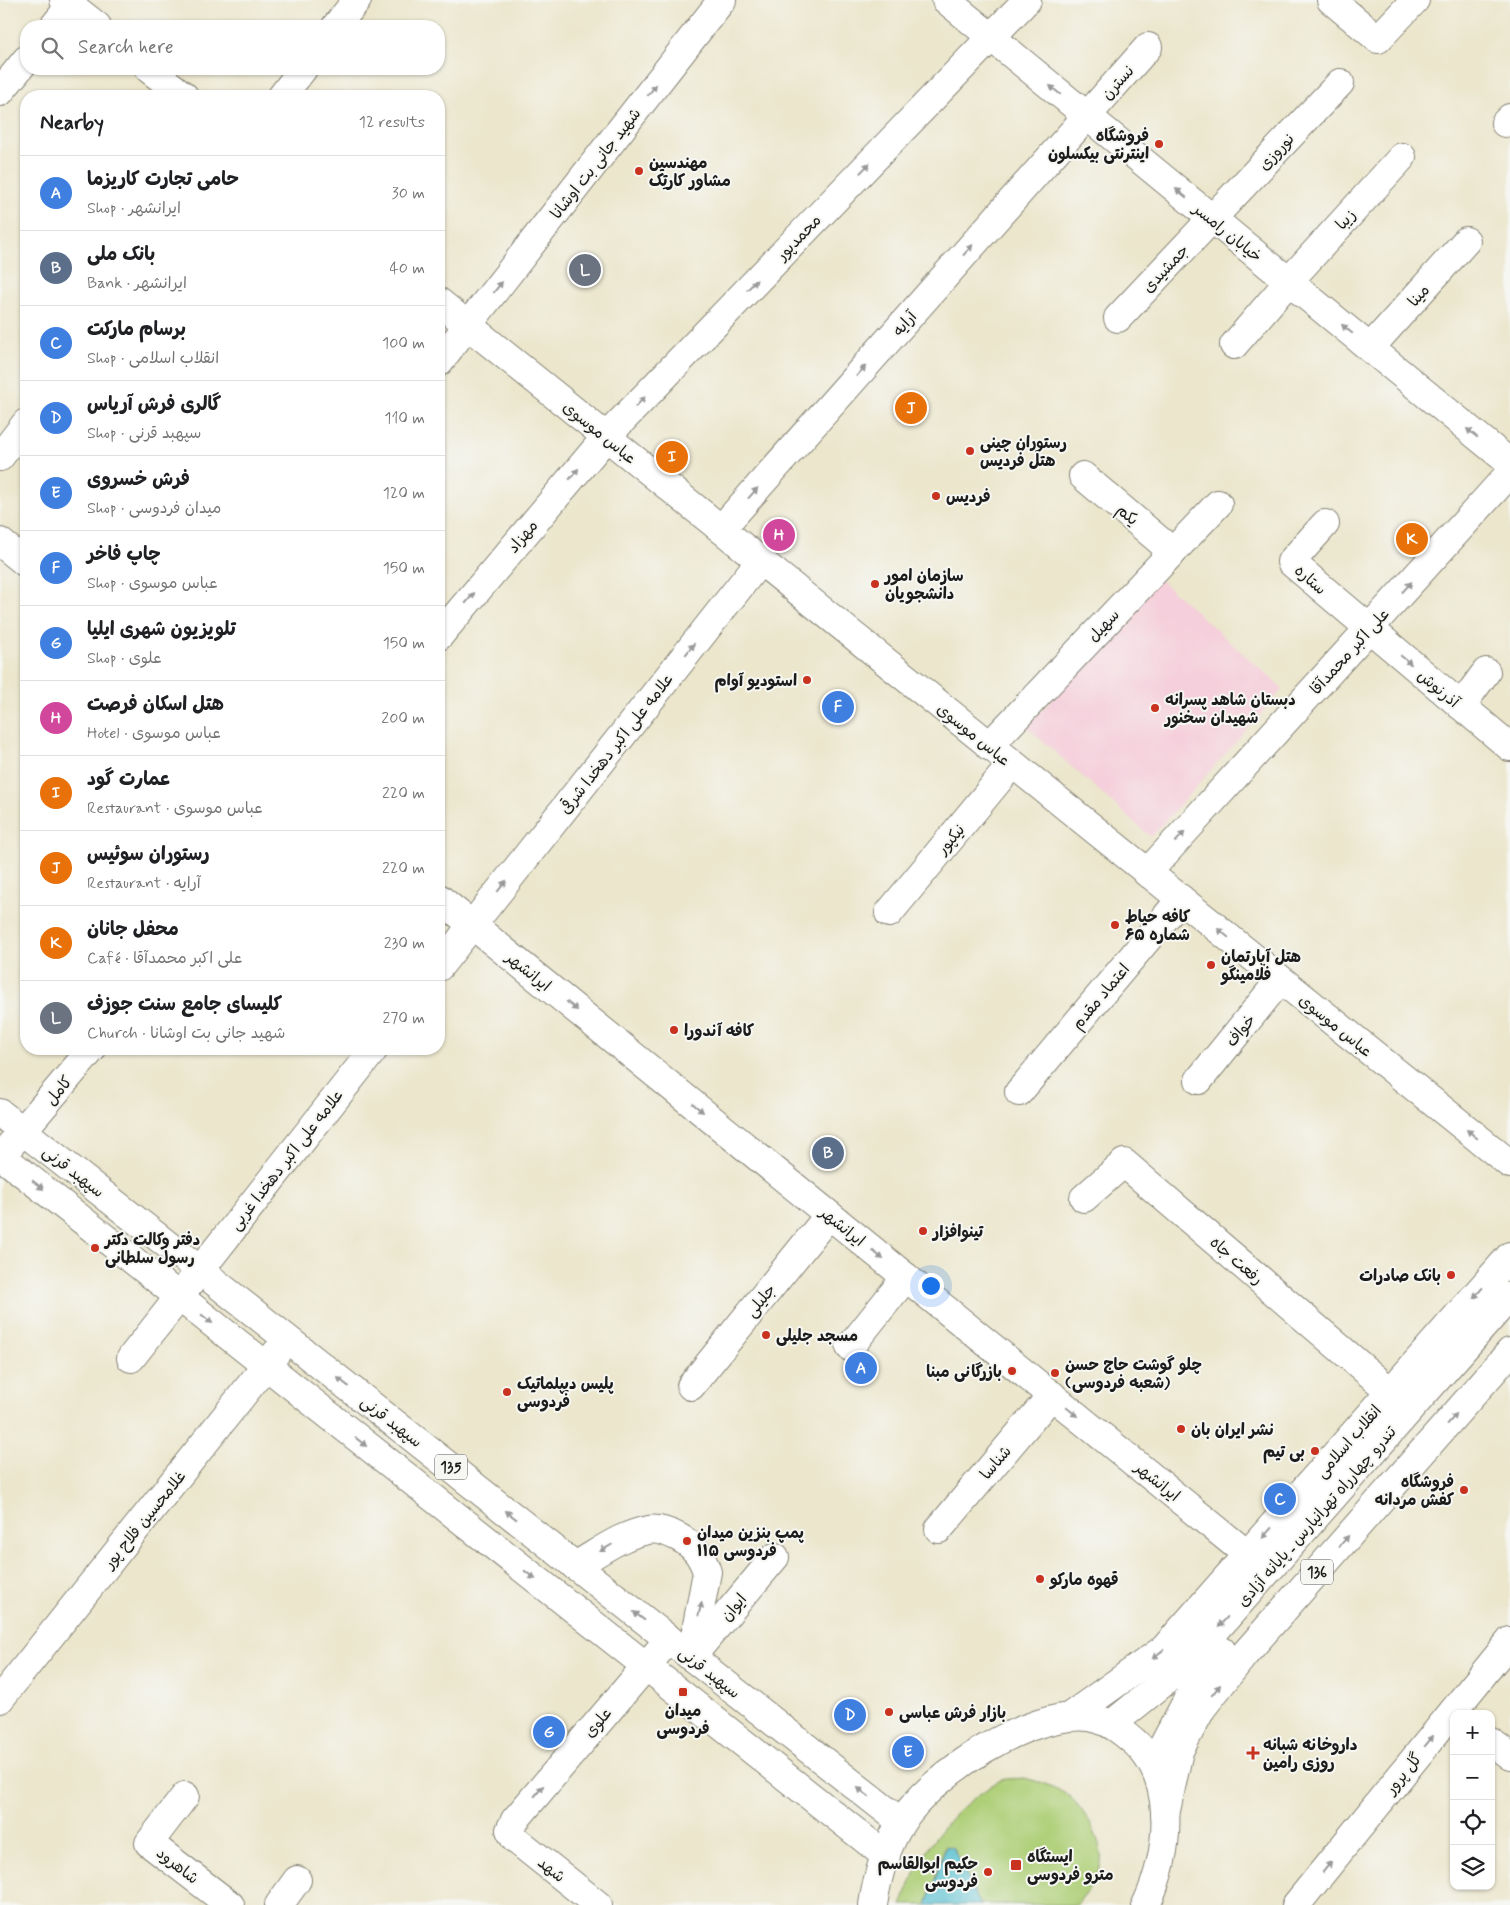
<!DOCTYPE html>
<html lang="en">
<head>
<meta charset="utf-8">
<style>
  :root { --surface:#fff; --page:#f6f6f6; --text:#202124; --muted:#757577; --line:#e0e0e0; --accent:#c8321e }
  body { margin:0; font-family:Mynerve,"Playpen Sans Arabic",sans-serif; background:var(--page); color:var(--text) }
  .controls { position:absolute; right:15px; bottom:15px; display:grid; overflow:hidden; border-radius:10px; box-shadow:0 1px 4px #0004 }
  .controls button { width:45px; height:45px; display:grid; place-items:center; padding:0; border:0; border-bottom:1px solid var(--line); background:var(--surface); color:var(--text); font:25px sans-serif }
  .you { position:absolute; left:930px; top:1285px; width:18px; height:18px; margin:-12px; border:4px solid #fff; border-radius:50%; background:#1a73e8; box-shadow:0 0 0 8px #1a73e833 }
  .badge { display:grid; place-items:center; width:32px; height:32px; border-radius:50%; background:var(--accent); color:#fff; font-size:16px; font-weight:700 }
  .pin { position:absolute; translate:-50% -50%; border:2px solid #fff; box-shadow:0 1px 5px #0006 }
  .list { margin:0; padding:0; list-style:none }
  h2 { display:flex; justify-content:space-between; align-items:center; height:65px; margin:0; padding:0 20px; font-size:21px }
  h2 small { font-size:16px; font-weight:400; color:var(--muted) }
  .list li { display:grid; grid-template-columns:32px 1fr auto; gap:15px; align-items:center; box-sizing:border-box; height:75px; padding:0 20px; border-top:1px solid var(--line) }
  .list b { display:block; font-size:19px; white-space:nowrap }
  .list p { margin:0; font-size:16px; white-space:nowrap; color:var(--muted) }
  .list em { font-size:16px; font-style:normal; color:var(--muted) }
  .icon { flex:none; width:28px; height:28px; fill:none; stroke:currentColor; stroke-width:2; stroke-linecap:round; stroke-linejoin:round }
  .map { position:relative; flex:none; width:1510px; height:1905px; overflow:hidden }
  .search { position:absolute; background:var(--surface); box-shadow:0 1px 4px #0004; left:20px; top:20px; width:425px; height:55px; display:flex; align-items:center; gap:12px; box-sizing:border-box; padding:0 18px; border-radius:20px; color:var(--muted); font-size:19px }
  .panel { position:absolute; background:var(--surface); box-shadow:0 1px 4px #0004; left:20px; top:90px; width:425px; height:965px; border-radius:20px }
  .map>svg:first-child { display:block }
</style>
</head>
<body>
<div class="map">
<svg width="1510" height="1905" viewBox="0 0 1510 1905">
  <rect width="100%" height="100%" fill="#f6f6f2"/>
  <filter id="ink" filterUnits="userSpaceOnUse"><feTurbulence type="fractalNoise" baseFrequency=".02" numOctaves="2"/><feDisplacementMap in="SourceGraphic" scale="10" xChannelSelector="R" yChannelSelector="G"/><feConvolveMatrix kernelMatrix="1 2 1 2 8 2 1 2 1" color-interpolation-filters="sRGB"/></filter>
  <filter id="wash" filterUnits="userSpaceOnUse"><feTurbulence type="fractalNoise" baseFrequency=".0096" numOctaves="4" result="noise"/><feDisplacementMap in="SourceGraphic" scale="20" xChannelSelector="R" yChannelSelector="G"/><feGaussianBlur stdDeviation="1.12" result="paint"/><feColorMatrix in="noise" values="0 0 0 0 0 0 0 0 0 0 0 0 0 0 0 0 0 1.4 0 .05"/><feComposite in="paint" operator="in"/></filter>
  <g filter="url(#wash)">
    <rect width="100%" height="100%" fill="#ebe6cc"/>
    <polygon fill="#f5cfdb" points="1159,579 1283,689 1151,837 1027,727"/>
    <path fill="#aecf77" stroke="#65764a" d="M1024,1778C1041,1782 1056,1787 1070,1797C1084,1809 1104,1843 1101,1862C1098,1878 1087,1892 1076,1905L980,1904L953,1848L945,1846L927,1905H901C921,1858 938,1823 981,1793C987,1789 994,1783 1001,1780C1007,1778 1017,1779 1024,1778Z"/>
    <polygon fill="#55c0d1" stroke="#386e76" points="946,1846 953,1848 980,1904 982,1905 927,1905"/>
  </g>
  <g filter="url(#ink)">
    <g fill="none" stroke-linecap="round" stroke-linejoin="round">
      <defs>
        <g id="minor">
          <polyline points="64,0 97,26"/>
          <polyline points="946,0 1510,463"/>
          <polyline points="1331,0 1378,39 1415,0"/>
          <polyline points="54,26 71,5"/>
          <polyline points="149,69 184,96"/>
          <polyline points="0,92 26,60"/>
          <polyline points="1505,123 1510,118"/>
          <polyline points="439,302 1510,1164"/>
          <polyline points="1118,318 1340,83"/>
          <polyline points="1234,345 1289,281 1402,157"/>
          <polyline points="1370,348 1466,241"/>
          <polyline points="439,362 722,0"/>
          <polyline points="1083,476 1173,552"/>
          <polyline points="1325,524 1291,562 1510,747"/>
          <polyline points="721,529 1148,47"/>
          <polyline points="439,636 606,437 1027,0"/>
          <polyline points="1461,706 1486,672"/>
          <polyline points="989,746 1218,504"/>
          <polyline points="1147,873 1510,473"/>
          <polyline points="889,913 1012,764"/>
          <polyline points="439,967 760,561"/>
          <polyline points="1199,1080 1280,980"/>
          <polyline points="1019,1092 1181,899"/>
          <polyline points="7,1149 92,1049"/>
          <polyline points="0,1155 886,1856"/>
          <polyline points="1084,1198 1124,1163 1391,1392"/>
          <polyline points="850,1347 906,1277"/>
          <polyline points="131,1358 374,1049"/>
          <polyline points="691,1386 829,1215"/>
          <polyline points="939,1529 1052,1395"/>
          <path d="M575,1566C598,1553 622,1534 649,1530C658,1528 670,1533 678,1537C694,1545 702,1556 707,1572L691,1657"/>
          <polyline points="692,1656 775,1557"/>
          <polyline points="0,1699 277,1352"/>
          <polyline points="1112,1724 1184,1666 1510,1296"/>
          <polyline points="1491,1742 1510,1756"/>
          <polyline points="1153,1765 1199,1678 1222,1651"/>
          <polyline points="185,1796 149,1843 230,1905"/>
          <polyline points="279,1905 297,1880"/>
          <polyline points="598,1905 515,1839 510,1830 515,1820 669,1639"/>
          <polyline points="1296,1905 1510,1641"/>
        </g>
        <g id="major">
          <polyline points="336,26 357,0"/>
          <polyline points="282,96 303,69"/>
          <polyline points="0,457 26,423"/>
          <polyline points="0,542 26,563"/>
          <polyline points="439,898 1248,1555"/>
          <polyline points="0,1113 901,1822"/>
          <polyline points="1069,1717 1164,1649 1510,1256"/>
          <polyline points="1165,1815 1179,1751 1202,1708 1244,1655 1510,1352"/>
          <path d="M873,1905C877,1877 886,1847 901,1823C931,1774 1030,1710 1089,1717C1103,1719 1115,1726 1126,1735C1179,1773 1171,1852 1146,1905"/>
        </g>
      </defs>
      <use href="#minor" stroke="#848174" stroke-width="30"/>
      <use href="#major" stroke="#848174" stroke-width="30"/>
      <use href="#minor" stroke="#fff" stroke-width="28"/>
      <use href="#major" stroke="#fff" stroke-width="28"/>
    </g>
    <defs><path id="oneway-solid" d="M-6-.8H1V-3.2L6.5 0L1 3.2V.8H-6Z" transform="scale(1.25)"/></defs>
    <g fill="#999">
      <use href="#oneway-solid" transform="translate(652 90) rotate(-52)"/>
      <use href="#oneway-solid" transform="translate(1055 90) rotate(-140)"/>
      <use href="#oneway-solid" transform="translate(865 168) rotate(-46)"/>
      <use href="#oneway-solid" transform="translate(1181 193) rotate(-141)"/>
      <use href="#oneway-solid" transform="translate(968 250) rotate(-48)"/>
      <use href="#oneway-solid" transform="translate(752 285) rotate(-46)"/>
      <use href="#oneway-solid" transform="translate(498 287) rotate(-52)"/>
      <use href="#oneway-solid" transform="translate(1347 329) rotate(-140)"/>
      <use href="#oneway-solid" transform="translate(861 371) rotate(-48)"/>
      <use href="#oneway-solid" transform="translate(640 402) rotate(-46)"/>
      <use href="#oneway-solid" transform="translate(1472 433) rotate(-141)"/>
      <use href="#oneway-solid" transform="translate(574 474) rotate(-50)"/>
      <use href="#oneway-solid" transform="translate(753 493) rotate(-48)"/>
      <use href="#oneway-solid" transform="translate(1407 587) rotate(-48)"/>
      <use href="#oneway-solid" transform="translate(470 598) rotate(-50)"/>
      <use href="#oneway-solid" transform="translate(690 649) rotate(-52)"/>
      <use href="#oneway-solid" transform="translate(1406 660) rotate(40)"/>
      <use href="#oneway-solid" transform="translate(1180 837) rotate(-48)"/>
      <use href="#oneway-solid" transform="translate(502 886) rotate(-52)"/>
      <use href="#oneway-solid" transform="translate(1223 933) rotate(-141)"/>
      <use href="#oneway-solid" transform="translate(572 1006) rotate(39)"/>
      <use href="#oneway-solid" transform="translate(698 1108) rotate(39)"/>
      <use href="#oneway-solid" transform="translate(1472 1134) rotate(-141)"/>
      <use href="#oneway-solid" transform="translate(38 1185) rotate(38)"/>
      <use href="#oneway-solid" transform="translate(878 1255) rotate(39)"/>
      <use href="#oneway-solid" transform="translate(1478 1293) rotate(131)"/>
      <use href="#oneway-solid" transform="translate(207 1319) rotate(38)"/>
      <use href="#oneway-solid" transform="translate(343 1382) rotate(-142)"/>
      <use href="#oneway-solid" transform="translate(1072 1412) rotate(39)"/>
      <use href="#oneway-solid" transform="translate(1452 1419) rotate(-49)"/>
      <use href="#oneway-solid" transform="translate(361 1442) rotate(38)"/>
      <use href="#oneway-solid" transform="translate(511 1515) rotate(-142)"/>
      <use href="#oneway-solid" transform="translate(1267 1533) rotate(131)"/>
      <use href="#oneway-solid" transform="translate(1344 1541) rotate(-49)"/>
      <use href="#oneway-solid" transform="translate(606 1548) rotate(150)"/>
      <use href="#oneway-solid" transform="translate(530 1575) rotate(38)"/>
      <use href="#oneway-solid" transform="translate(700 1609) rotate(-77)"/>
      <use href="#oneway-solid" transform="translate(639 1616) rotate(-142)"/>
      <use href="#oneway-solid" transform="translate(1223 1622) rotate(131)"/>
      <use href="#oneway-solid" transform="translate(1158 1654) rotate(142)"/>
      <use href="#oneway-solid" transform="translate(1216 1690) rotate(-51)"/>
      <use href="#oneway-solid" transform="translate(1429 1741) rotate(-51)"/>
      <use href="#oneway-solid" transform="translate(539 1791) rotate(-50)"/>
      <use href="#oneway-solid" transform="translate(863 1792) rotate(-142)"/>
      <use href="#oneway-solid" transform="translate(1327 1867) rotate(-51)"/>
    </g>
  </g>
  <g fill="#c8321e" stroke="#f6f6f2" stroke-width="2">
    <circle cx="1159" cy="144" r="5"/>
    <circle cx="639" cy="171" r="5"/>
    <circle cx="970" cy="451" r="5"/>
    <circle cx="936" cy="496" r="5"/>
    <circle cx="875" cy="584" r="5"/>
    <circle cx="807" cy="680" r="5"/>
    <circle cx="1155" cy="708" r="5"/>
    <circle cx="1115" cy="925" r="5"/>
    <circle cx="1211" cy="965" r="5"/>
    <circle cx="674" cy="1030" r="5"/>
    <circle cx="923" cy="1231" r="5"/>
    <circle cx="95" cy="1248" r="5"/>
    <circle cx="1451" cy="1275" r="5"/>
    <circle cx="766" cy="1335" r="5"/>
    <circle cx="1012" cy="1371" r="5"/>
    <circle cx="1055" cy="1373" r="5"/>
    <circle cx="507" cy="1392" r="5"/>
    <circle cx="1181" cy="1429" r="5"/>
    <circle cx="1315" cy="1451" r="5"/>
    <circle cx="1464" cy="1490" r="5"/>
    <circle cx="687" cy="1541" r="5"/>
    <circle cx="1040" cy="1579" r="5"/>
    <rect x="678" y="1687" width="10" height="10" rx="2.5"/>
    <circle cx="889" cy="1712" r="5"/>
    <path d="M1250.5 1745.5h5v5h5v5h-5v5h-5v-5h-5v-5h5z"/>
    <rect x="1010" y="1859" width="12" height="12" rx="2.5"/>
    <circle cx="988" cy="1872" r="5"/>
  </g>
  <g text-anchor="middle" stroke-width="4" stroke-linejoin="round" paint-order="stroke">
    <g fill="#f6f6f2" stroke="#5d5d5c" stroke-width="1">
      <rect x="435" y="1454.5" width="32" height="25" rx="4"/>
      <rect x="1301" y="1559.5" width="32" height="25" rx="4"/>
    </g>
    <g font-size="15" font-weight="bold" fill="#1c1c1c">
      <text x="451" y="1472">135</text>
      <text x="1317" y="1577">136</text>
    </g>
    <g font-size="16" fill="#1c1c1c" stroke="#f6f6f2">
      <text transform="translate(1117 82) rotate(-48)" y="6">نسترن</text>
      <text transform="translate(1276 151) rotate(-47)" y="6">نوروزی</text>
      <text transform="translate(595 163) rotate(-52)" y="6">شهید جانی بت اوشانا</text>
      <text transform="translate(1345 219) rotate(-48)" y="6">زیبا</text>
      <text transform="translate(1228 232) rotate(39)" y="6">خیابان رامسر</text>
      <text transform="translate(798 237) rotate(-46)" y="6">محمدپور</text>
      <text transform="translate(1165 268) rotate(-47)" y="6">جمشیدی</text>
      <text transform="translate(1418 295) rotate(-48)" y="6">مینا</text>
      <text transform="translate(904 323) rotate(-48)" y="6">آرایه</text>
      <text transform="translate(600 432) rotate(39)" y="6">عباس موسوی</text>
      <text transform="translate(1128 514) rotate(40)" y="6">یکم</text>
      <text transform="translate(522 536) rotate(-50)" y="6">مهزاد</text>
      <text transform="translate(1311 579) rotate(41)" y="6">ستاره</text>
      <text transform="translate(1103 625) rotate(-47)" y="6">سهیل</text>
      <text transform="translate(1349 651) rotate(-48)" y="6">علی اکبر محمدآقا</text>
      <text transform="translate(1439 688) rotate(40)" y="6">آذرنوش</text>
      <text transform="translate(974 734) rotate(39)" y="6">عباس موسوی</text>
      <text transform="translate(616 743) rotate(-52)" y="6">علامه علی اکبر دهخدا شرقی</text>
      <text transform="translate(950 839) rotate(-50)" y="6">نیکپور</text>
      <text transform="translate(529 971) rotate(39)" y="6">ایرانشهر</text>
      <text transform="translate(1100 996) rotate(-50)" y="6">اعتماد مقدم</text>
      <text transform="translate(1336 1025) rotate(39)" y="6">عباس موسوی</text>
      <text transform="translate(1240 1030) rotate(-50)" y="6">خواف</text>
      <text transform="translate(58 1090) rotate(-50)" y="6">کامل</text>
      <text transform="translate(286 1159) rotate(-52)" y="6">علامه علی اکبر دهخدا غربی</text>
      <text transform="translate(74 1171) rotate(38)" y="6">سپهبد قرنی</text>
      <text transform="translate(843 1226) rotate(39)" y="6">ایرانشهر</text>
      <text transform="translate(1237 1260) rotate(41)" y="6">رفعت جاه</text>
      <text transform="translate(760 1300) rotate(-51)" y="6">جلیلی</text>
      <text transform="translate(392 1421) rotate(38)" y="6">سپهبد قرنی</text>
      <text transform="translate(1348 1441) rotate(-49)" y="6">انقلاب اسلامی</text>
      <text transform="translate(995 1462) rotate(-50)" y="6">شناسا</text>
      <text transform="translate(1158 1481) rotate(39)" y="6">ایرانشهر</text>
      <text transform="translate(1316 1516) rotate(-49)" y="6">تندرو چهارراه تهرانپارس ـ پایانه آزادی</text>
      <text transform="translate(144 1519) rotate(-51)" y="6">غلامحسین فلاح‌ پور</text>
      <text transform="translate(733 1607) rotate(-50)" y="6">ایوان</text>
      <text transform="translate(710 1672) rotate(38)" y="6">سپهبد قرنی</text>
      <text transform="translate(597 1722) rotate(-50)" y="6">علوی</text>
      <text transform="translate(1403 1773) rotate(-51)" y="6">گل پرور</text>
      <text transform="translate(178 1865) rotate(38)" y="6">شاهرود</text>
      <text transform="translate(552 1869) rotate(39)" y="6">شهد</text>
    </g>
    <g font-size="16" font-weight="bold" fill="#1c1c1c" stroke="#f6f6f2" text-anchor="start">
      <text x="1149" y="141" text-anchor="end">فروشگاه<tspan x="1149" dy="18">اینترنتی بیکسلون</tspan></text>
      <text x="649" y="168">مهندسین<tspan x="649" dy="18">مشاور کارتِک</tspan></text>
      <text x="980" y="448">رستوران چینی<tspan x="980" dy="18">هتل فردیس</tspan></text>
      <text x="946" y="502">فردیس</text>
      <text x="885" y="581">سازمان امور<tspan x="885" dy="18">دانشجویان</tspan></text>
      <text x="797" y="686" text-anchor="end">استودیو آوام</text>
      <text x="1165" y="705">دبستان شاهد پسرانه<tspan x="1165" dy="18">شهیدان سخنور</tspan></text>
      <text x="1125" y="922">کافه حياط<tspan x="1125" dy="18">شماره ۶۵</tspan></text>
      <text x="1221" y="962">هتل آپارتمان<tspan x="1221" dy="18">فلامینگو</tspan></text>
      <text x="684" y="1036">کافه آندورا</text>
      <text x="933" y="1237">تینوافزار</text>
      <text x="105" y="1245">دفتر وکالت دکتر<tspan x="105" dy="18">رسول سلطانی</tspan></text>
      <text x="1441" y="1281" text-anchor="end">بانک صادرات</text>
      <text x="776" y="1341">مسجد جلیلی</text>
      <text x="1065" y="1370">چلو گوشت حاج حسن<tspan x="1065" dy="18">(شعبه فردوسی)</tspan></text>
      <text x="1002" y="1377" text-anchor="end">بازرگانی مبنا</text>
      <text x="517" y="1389">پلیس دیپلماتیک<tspan x="517" dy="18">فردوسی</tspan></text>
      <text x="1191" y="1435">نشر ایران بان</text>
      <text x="1305" y="1457" text-anchor="end">بی تیم</text>
      <text x="1454" y="1487" text-anchor="end">فروشگاه<tspan x="1454" dy="18">کفش مردانه</tspan></text>
      <text x="697" y="1538">پمپ بنزین میدان<tspan x="697" dy="18">فردوسی ۱۱۵</tspan></text>
      <text x="1050" y="1585">قهوه مارکو</text>
      <text x="683" y="1716" text-anchor="middle">میدان<tspan x="683" dy="18">فردوسی</tspan></text>
      <text x="899" y="1718">بازار فرش عباسی</text>
      <text x="1263" y="1750">داروخانه شبانه<tspan x="1263" dy="18">روزی رامین</tspan></text>
      <text x="1027" y="1862">ایستگاه<tspan x="1027" dy="18">مترو فردوسی</tspan></text>
      <text x="978" y="1869" text-anchor="end">حکیم ابوالقاسم<tspan x="978" dy="18">فردوسی</tspan></text>
    </g>
  </g>
</svg>
<div class="controls">
<button>+</button>
<button>−</button>
<button><svg class="icon" aria-label="locate" viewBox="0 0 24 24"><circle cx="12" cy="12" r="6"/><path d="M12 2v4M12 18v4M2 12h4M18 12h4"/></svg></button>
<button><svg class="icon" aria-label="layers" viewBox="0 0 24 24"><path d="M12 4l9 5-9 5-9-5zM3 14l9 5 9-5"/></svg></button>
</div>
<div class="you"></div>
<div class="pin badge" style="left:861px;top:1368px;background:#3f7fe0">A</div>
<div class="pin badge" style="left:828px;top:1153px;background:#5c6f8a">B</div>
<div class="pin badge" style="left:1280px;top:1499px;background:#3f7fe0">C</div>
<div class="pin badge" style="left:850px;top:1715px;background:#3f7fe0">D</div>
<div class="pin badge" style="left:908px;top:1752px;background:#3f7fe0">E</div>
<div class="pin badge" style="left:838px;top:707px;background:#3f7fe0">F</div>
<div class="pin badge" style="left:549px;top:1732px;background:#3f7fe0">G</div>
<div class="pin badge" style="left:779px;top:535px;background:#d1479c">H</div>
<div class="pin badge" style="left:672px;top:457px;background:#e8710a">I</div>
<div class="pin badge" style="left:911px;top:408px;background:#e8710a">J</div>
<div class="pin badge" style="left:1412px;top:539px;background:#e8710a">K</div>
<div class="pin badge" style="left:585px;top:270px;background:#6b7280">L</div>
<div class="search"><svg class="icon" aria-label="search" viewBox="0 0 24 24"><circle cx="10" cy="10" r="6"/><path d="M15 15l6 6"/></svg>Search here</div>
<section class="panel">
<h2>Nearby<small>12 results</small></h2>
<ul class="list">
<li><span class="badge" style="background:#3f7fe0">A</span><div><b>حامی تجارت کاریزما</b><p>Shop · ایرانشهر</p></div><em>30 m</em></li>
<li><span class="badge" style="background:#5c6f8a">B</span><div><b>بانک ملی</b><p>Bank · ایرانشهر</p></div><em>40 m</em></li>
<li><span class="badge" style="background:#3f7fe0">C</span><div><b>برسام مارکت</b><p>Shop · انقلاب اسلامی</p></div><em>100 m</em></li>
<li><span class="badge" style="background:#3f7fe0">D</span><div><b>گالری فرش آریاس</b><p>Shop · سپهبد قرنی</p></div><em>110 m</em></li>
<li><span class="badge" style="background:#3f7fe0">E</span><div><b>فرش خسروی</b><p>Shop · میدان فردوسی</p></div><em>120 m</em></li>
<li><span class="badge" style="background:#3f7fe0">F</span><div><b>چاپ فاخر</b><p>Shop · عباس موسوی</p></div><em>150 m</em></li>
<li><span class="badge" style="background:#3f7fe0">G</span><div><b>تلویزیون شهری ایلیا</b><p>Shop · علوی</p></div><em>150 m</em></li>
<li><span class="badge" style="background:#d1479c">H</span><div><b>هتل اسکان فرصت</b><p>Hotel · عباس موسوی</p></div><em>200 m</em></li>
<li><span class="badge" style="background:#e8710a">I</span><div><b>عمارت گود</b><p>Restaurant · عباس موسوی</p></div><em>220 m</em></li>
<li><span class="badge" style="background:#e8710a">J</span><div><b>رستوران سوئیس</b><p>Restaurant · آرایه</p></div><em>220 m</em></li>
<li><span class="badge" style="background:#e8710a">K</span><div><b>محفل جانان</b><p>Café · علی اکبر محمدآقا</p></div><em>230 m</em></li>
<li><span class="badge" style="background:#6b7280">L</span><div><b>کلیسای جامع سنت جوزف</b><p>Church · شهید جانی بت اوشانا</p></div><em>270 m</em></li>
</ul>
</section>
</div>
</body>
</html>
